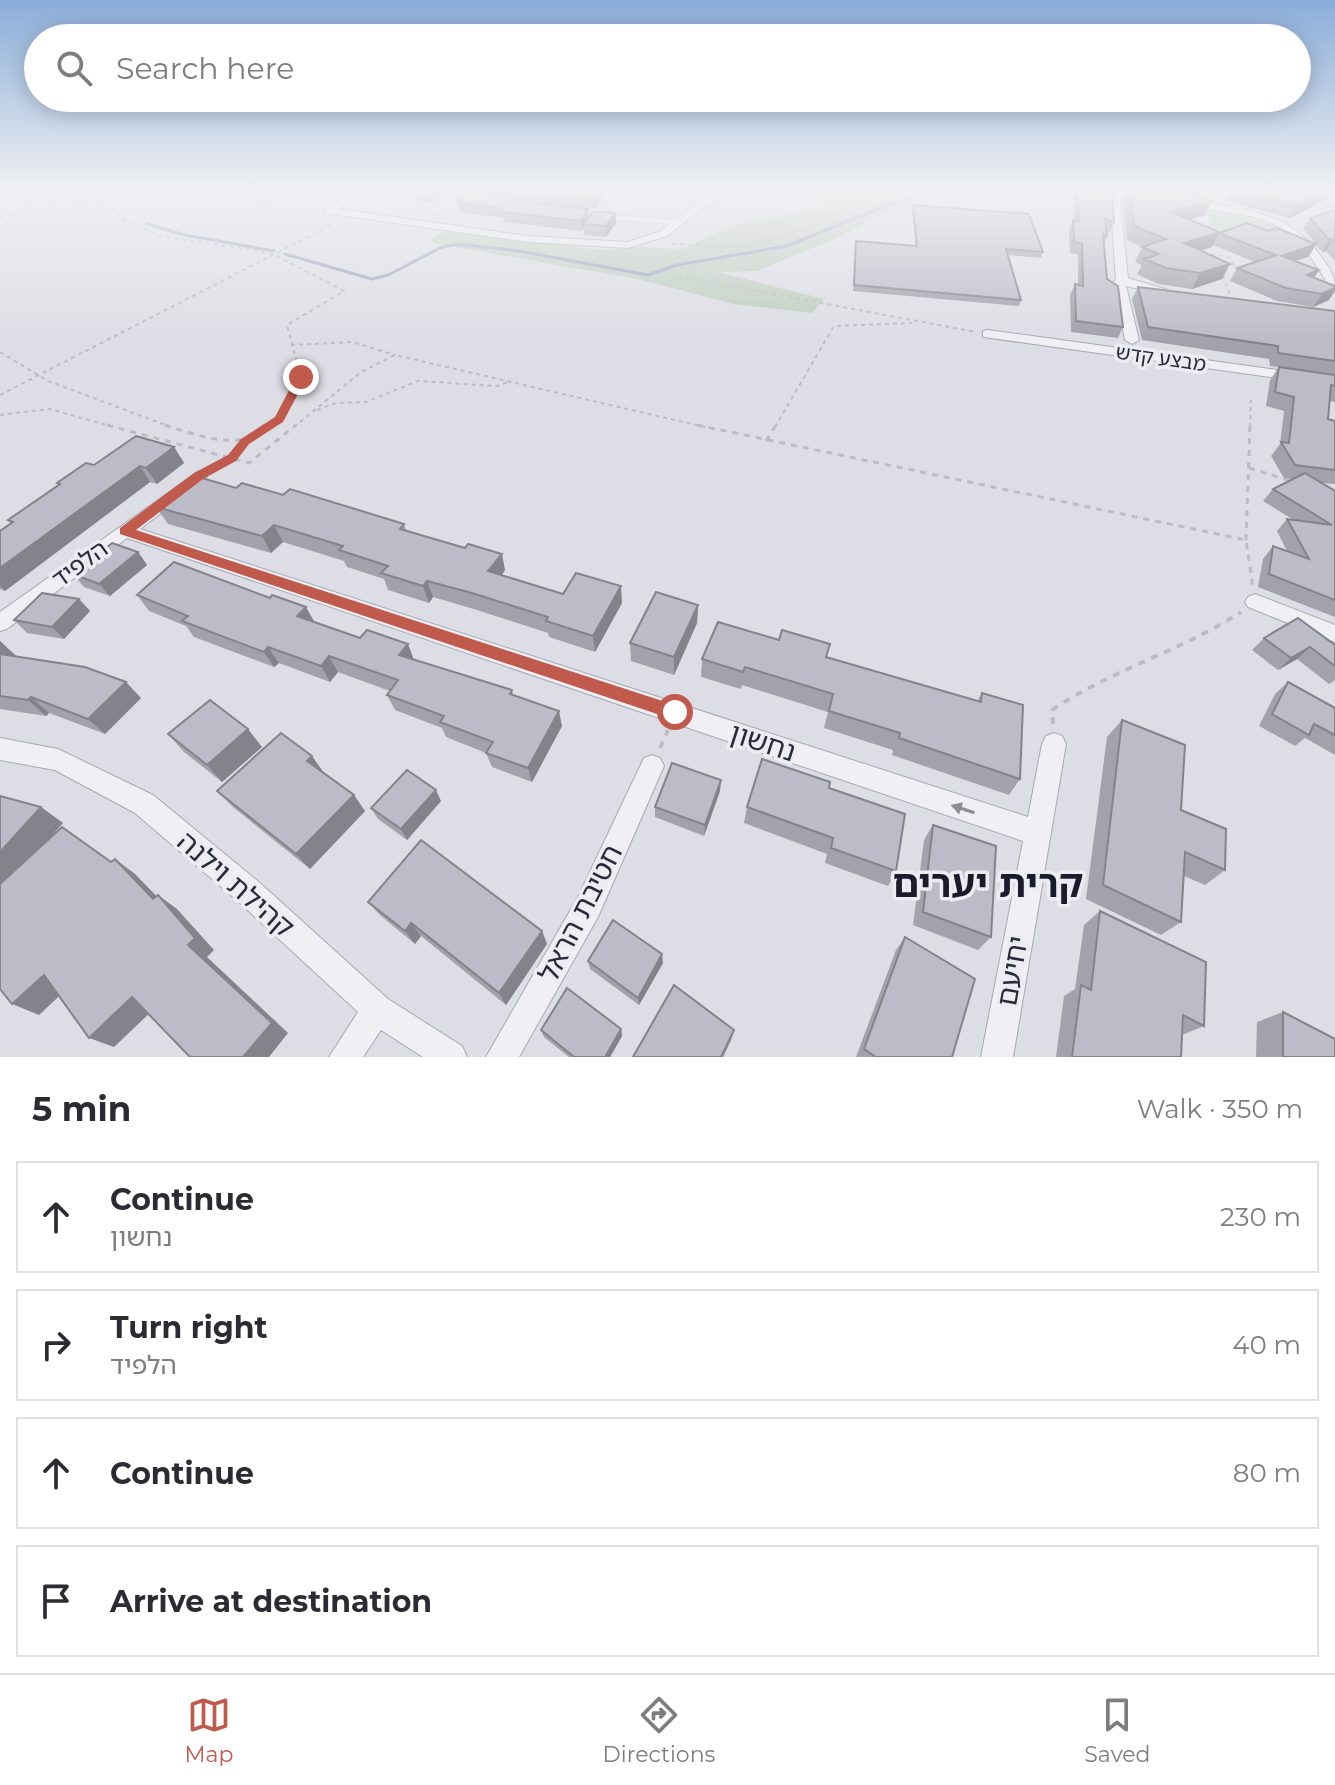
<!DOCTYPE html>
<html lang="en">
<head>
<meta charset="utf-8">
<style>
  :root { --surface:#fff; --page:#f2f2f3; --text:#2b2b33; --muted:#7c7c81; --line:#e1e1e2; --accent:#c05a4c }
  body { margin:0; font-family:Montserrat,"Noto Sans Hebrew",sans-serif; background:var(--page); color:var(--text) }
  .stop { position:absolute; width:24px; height:24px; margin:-18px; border:6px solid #c05a4c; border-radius:50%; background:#fff }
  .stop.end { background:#c05a4c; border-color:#fff; box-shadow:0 2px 8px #0008 }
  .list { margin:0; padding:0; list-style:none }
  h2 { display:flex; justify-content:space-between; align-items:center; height:104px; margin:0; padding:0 32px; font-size:34px }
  h2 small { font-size:26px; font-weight:400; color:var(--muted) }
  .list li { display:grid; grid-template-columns:52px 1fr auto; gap:24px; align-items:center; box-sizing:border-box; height:112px; margin:0 16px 16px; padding:0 16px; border:2px solid var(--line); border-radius:0px }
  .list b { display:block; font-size:30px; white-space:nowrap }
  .list p { margin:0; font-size:26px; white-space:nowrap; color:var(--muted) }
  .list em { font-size:26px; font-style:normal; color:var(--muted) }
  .icon { flex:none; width:44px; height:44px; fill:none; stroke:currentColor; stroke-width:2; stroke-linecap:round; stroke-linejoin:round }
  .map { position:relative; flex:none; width:1335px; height:1057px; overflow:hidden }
  .search { position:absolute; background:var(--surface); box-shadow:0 4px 20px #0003; left:24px; right:24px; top:24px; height:88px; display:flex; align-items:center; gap:20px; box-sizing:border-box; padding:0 28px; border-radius:44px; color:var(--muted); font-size:30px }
  .sheet { height:616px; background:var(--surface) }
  nav { display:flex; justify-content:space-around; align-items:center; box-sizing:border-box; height:112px; border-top:2px solid var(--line); background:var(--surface); font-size:22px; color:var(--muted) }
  nav a { display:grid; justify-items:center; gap:4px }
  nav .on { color:var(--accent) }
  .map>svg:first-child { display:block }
</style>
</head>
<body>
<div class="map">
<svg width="1335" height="1057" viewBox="0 0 1335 1057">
  <rect width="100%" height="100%" fill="#dddee5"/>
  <g fill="#bfcebf">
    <polygon points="830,192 948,192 894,208 837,238 757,271 718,272 824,299 812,313 733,304 638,279 432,243 432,238 445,231 601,250 639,247 682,249 732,226 753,220 796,214 828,203 820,199"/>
    <polygon points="1203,208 1265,222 1295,235 1228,232 1213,227"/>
  </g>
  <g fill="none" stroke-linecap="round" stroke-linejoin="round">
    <g stroke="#9ba3c2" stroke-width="3">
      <polyline points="147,224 185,235 274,251"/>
      <polyline points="285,254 372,279 388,275 442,247 458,244 519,251 648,275 677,265 787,246 902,199 930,193"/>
    </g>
    <defs>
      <g id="lane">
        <polyline points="455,192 473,195"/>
        <polyline points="606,217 679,222"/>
      </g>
      <g id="street">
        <polygon points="348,192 360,192 338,209 528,236 627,242 659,232 711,192 723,192 667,236 628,248 528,242 325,213 325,209"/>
        <polygon points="1110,192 1148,194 1153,197 1148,200 1120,197 1128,278 1168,290 1162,294 1126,286 1139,340 1132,344 1125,340 1113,283 1116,279"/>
        <path d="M1185,200C1237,208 1287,209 1320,255C1328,267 1335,274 1335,289L1331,288C1319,271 1309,251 1294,237C1265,211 1218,213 1181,205V201Z"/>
        <polygon points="988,330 1335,378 1335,386 983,337 983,331"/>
        <polygon points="199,471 207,476 205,480 140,529 1028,817 1042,744 1046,736 1054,733 1062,736 1066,744 1013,1057 981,1057 1023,841 127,538 7,629 0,631 0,612"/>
        <polygon points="1255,594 1335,625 1335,642 1248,607 1245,602 1248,597"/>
        <polygon points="0,738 58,749 153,795 260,883 388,999 462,1046 467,1057 423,1057 381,1030 363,1057 329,1057 358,1012 240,903 135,813 55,770 0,760"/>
        <polygon points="652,755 660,758 664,766 598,917 519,1057 486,1057 578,897 644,758"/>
      </g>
    </defs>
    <use href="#lane" stroke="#a7a8b2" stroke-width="6"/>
    <use href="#street" stroke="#a7a8b2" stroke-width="2"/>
    <g stroke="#bbbcc4" stroke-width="2" stroke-dasharray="4 4" stroke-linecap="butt">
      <polyline points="33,192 108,205 124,220 164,237 256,250 277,256 344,291 287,325 301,377 286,405 269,427"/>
      <polyline points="221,192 318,209"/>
      <polyline points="935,192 947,199 949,205"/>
      <polyline points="1315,204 1335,207"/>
      <polyline points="608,205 624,192"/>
      <polyline points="437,216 454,204"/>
      <polyline points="0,218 56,198"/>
      <polygon points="1205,226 1222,233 1208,236 1193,230"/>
      <polyline points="672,244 747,247 811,227 853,201 855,192"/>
      <polygon points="1203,253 1229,257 1234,266 1207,262"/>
      <polyline points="1223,275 1231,298"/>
      <polyline points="678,276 976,332"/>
      <polyline points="291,345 352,342 395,355"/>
      <polyline points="0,352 48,381 171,427"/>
      <polyline points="0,395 335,223"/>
      <polyline points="317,410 336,403 366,402 418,381 497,386 511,381"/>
      <polyline points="0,415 49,409 114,427"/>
      <polyline points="294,427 361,372 395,355 705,427"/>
      <polyline points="775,427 834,326 912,323"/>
      <polyline points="1250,427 1251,400"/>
    </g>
    <g stroke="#bbbcc4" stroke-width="3" stroke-dasharray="6 6" stroke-linecap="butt">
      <polyline points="107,425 249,463 296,425"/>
      <path d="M165,425C200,436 241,453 271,425"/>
      <polyline points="697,425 1246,540 1253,588"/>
      <polyline points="766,441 776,425"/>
      <polyline points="1249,468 1291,481"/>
      <polyline points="213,469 232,458 245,441"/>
      <polyline points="1246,540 1250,425"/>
    </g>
    <g stroke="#bbbcc4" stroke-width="4" stroke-dasharray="7 7" stroke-linecap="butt">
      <path d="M1053,724L1052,710C1111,670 1181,651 1241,612"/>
      <polyline points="660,748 668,730"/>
    </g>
    <use href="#lane" stroke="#efeff4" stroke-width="5"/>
    <use href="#street" fill="#efeff4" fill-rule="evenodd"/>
  </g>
  <g fill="#a1a2ab">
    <polygon points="401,192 449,192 428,203"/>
    <polygon points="487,192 611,192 610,194 605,194 595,209 551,205"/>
    <polygon points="1073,192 1112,192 1114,222 1110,232 1107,231 1107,236 1104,245 1107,279 1123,327 1118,338 1071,332 1070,295 1075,284 1078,285 1078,254 1070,253 1069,230 1073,220 1074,220"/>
    <polygon points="1127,192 1188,192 1212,201 1205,215 1189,220 1219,232 1267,231 1316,244 1303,229 1310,218 1335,210 1335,261 1326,251 1322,252 1316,245 1308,257 1295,261 1319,270 1314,278 1329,300 1313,307 1277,301 1230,281 1237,268 1255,262 1213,245 1212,247 1200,251 1222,279 1192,289 1158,284 1137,274 1142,265 1135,262 1142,247 1127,240 1123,200"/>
    <polygon points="1230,192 1335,192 1335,194 1290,218 1226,201"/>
    <polygon points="457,202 589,217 616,223 606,237 584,235 584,228 582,231 504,222 503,218 459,212"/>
    <polygon points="913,205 1043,252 1041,258 1008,255 1021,300 1019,306 853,291 856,241 916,246 912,210"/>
    <polygon points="1138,287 1335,311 1335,402 1330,401 1328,419 1335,421 1335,484 1321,483 1335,491 1335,617 1258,587 1263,559 1273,546 1287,551 1277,531 1287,519 1292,519 1263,501 1273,489 1292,479 1284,478 1271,456 1280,444 1284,411 1266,406 1270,380 1279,367 1270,366 1269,359 1142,340 1132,299"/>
    <polygon points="174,447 184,463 157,484 150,482 5,591 0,589 0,531 11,524 8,520 59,485 57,483 94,465"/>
    <polygon points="236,488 283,495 404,524 406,530 505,570 502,575 563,594 622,603 595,652 549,637 548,633 477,610 433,597 429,603 388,590 384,579 347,567 344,561 283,542 271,553 168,524 156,507"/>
    <polygon points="138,552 147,565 110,596 84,587 73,574"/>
    <polygon points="137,595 315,622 414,660 512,690 513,695 562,726 532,782 492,767 486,753 446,737 442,728 395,710 387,695 390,691 338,672 330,682 279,663 274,667 194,637 186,626 149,611"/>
    <polygon points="79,599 90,611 64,639 27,633 14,620"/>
    <polygon points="698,605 697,623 674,675 631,661 630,643"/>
    <polygon points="1264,638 1335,645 1335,680 1329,684 1297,659 1278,670 1252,650"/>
    <polygon points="0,641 17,657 141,698 105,734 49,713 46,716 0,709"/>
    <polygon points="826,657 977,701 982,693 1020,779 1009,795 892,755 893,750 824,728 828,712 742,685 741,689 701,677 702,659"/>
    <polygon points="1288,682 1335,708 1335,755 1305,738 1295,746 1259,726 1275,694"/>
    <polygon points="1122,720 1181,810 1225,870 1205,885 1184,876 1181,922 1161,935 1086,899 1107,737"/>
    <polygon points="168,734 262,747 222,782 184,752"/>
    <polygon points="324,773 365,811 310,869 233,807 217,791"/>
    <polygon points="829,788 896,871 888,886 825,863 827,854 744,823 747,807"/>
    <polygon points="720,791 704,836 655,817 655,807"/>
    <polygon points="441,801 407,840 378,819 371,808"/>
    <polygon points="933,825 991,937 978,950 913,925 924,840"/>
    <polygon points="368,902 542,931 547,944 506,1005 421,936 415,944 380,915"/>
    <polygon points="1100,911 1204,1026 1182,1035 1181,1057 1056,1057 1064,996 1075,989 1084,925"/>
    <polygon points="905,937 952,1057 856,1057 896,950"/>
    <polygon points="588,961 663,963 639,1005 590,969"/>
    <polygon points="1283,1012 1335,1057 1256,1057 1257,1022"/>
    <polygon points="621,1029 622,1036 610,1057 569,1057 544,1037 541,1030"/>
  </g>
  <g fill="#83848b">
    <polygon points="428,192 449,192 428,203 426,193"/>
    <polygon points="599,192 604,192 605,194 595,209 595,199"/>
    <polygon points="1323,192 1335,192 1335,194 1290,218 1297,206"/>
    <polygon points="1212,201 1205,215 1164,227 1171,212"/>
    <polygon points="588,209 589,219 583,224 584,228 582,231 581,221"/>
    <polygon points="615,213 616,223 606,237 606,226"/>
    <polygon points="1220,232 1212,247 1176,258 1184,243"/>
    <polygon points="1333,239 1326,251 1322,252 1329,240"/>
    <polygon points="1316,244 1308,257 1274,268 1282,256"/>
    <polygon points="1230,264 1222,279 1192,289 1200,273"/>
    <polygon points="1319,270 1310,283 1307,275"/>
    <polygon points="1335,288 1335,291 1329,300 1313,307 1322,294"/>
    <polygon points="174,447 184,463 157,484 146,468"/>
    <polygon points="140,466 150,482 5,591 0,586 0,568"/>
    <polygon points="274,525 283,542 271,553 262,536"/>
    <polygon points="138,552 147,565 110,596 99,584"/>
    <polygon points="502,554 505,570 493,588 488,571"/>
    <polygon points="427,581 433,597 429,603 423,586"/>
    <polygon points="621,586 622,603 595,652 593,636"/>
    <polygon points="79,599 90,611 64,639 52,627"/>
    <polygon points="698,605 697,623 674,675 674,657"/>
    <polygon points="306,607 315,623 297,616"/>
    <polygon points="0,641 17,657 0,664"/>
    <polygon points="408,644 414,660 399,655"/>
    <polygon points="268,647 279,663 274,667 264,652"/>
    <polygon points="1310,647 1297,659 1278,670 1291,658"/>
    <polygon points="329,656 338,672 330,682 321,666"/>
    <polygon points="126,682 141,698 105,734 88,719"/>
    <polygon points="31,697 49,713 46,716 28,700"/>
    <polygon points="559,711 562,726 532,782 528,768"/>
    <polygon points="248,729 262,747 222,782 207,765"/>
    <polygon points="312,756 324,773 307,761"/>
    <polygon points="721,780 720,791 704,836 705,825"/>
    <polygon points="436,790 441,801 407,840 401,829"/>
    <polygon points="354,795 365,811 310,869 296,854"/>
    <polygon points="41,807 63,823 0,894 0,852"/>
    <polygon points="115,859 135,874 173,913 153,899"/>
    <polygon points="158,895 177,909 214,950 207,957 288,1033 269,1057 243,1057"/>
    <polygon points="411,923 421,936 415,944 405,931"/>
    <polygon points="542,931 547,944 506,1005 499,993"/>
    <polygon points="662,954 663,963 639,1005 638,998"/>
    <polygon points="44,975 70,986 39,1015 12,1004"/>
    <polygon points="132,997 155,1008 114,1047 89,1038"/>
    <polygon points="621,1029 622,1036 610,1057 605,1057"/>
    <polygon points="734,1030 731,1040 723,1057 721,1057"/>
  </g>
  <g fill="#bbbcc7" stroke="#83848b" stroke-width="2">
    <polygon points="464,192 479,192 548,205 588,209 581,221 502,212 501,208 457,202"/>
    <polygon points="535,192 599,192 595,199 550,195"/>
    <polygon points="1077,192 1112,192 1114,222 1105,218 1107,236 1103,234 1107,279 1118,286 1123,327 1076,321 1075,284 1083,286 1082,244 1074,242 1073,220 1079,221"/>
    <polygon points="1130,192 1190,193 1212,201 1171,212 1220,232 1184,243 1230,264 1200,273 1166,268 1144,259 1159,254 1142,247 1166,239 1134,226"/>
    <polygon points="1243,192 1323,192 1297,206"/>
    <polygon points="913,205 1029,214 1043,252 1006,249 1021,300 854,285 856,241 917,246"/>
    <polygon points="1335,210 1335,241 1333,239 1329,240 1310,218"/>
    <polygon points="594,211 615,213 606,226 583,224"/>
    <polygon points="1247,223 1267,231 1277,228 1316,244 1282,256 1319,270 1307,275 1335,286 1335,288 1322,294 1286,288 1237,268 1276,255 1219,233"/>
    <polygon points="1138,287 1335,311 1335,361 1278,353 1278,346 1148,327"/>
    <polygon points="1279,367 1335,375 1335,386 1331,385 1328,419 1335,421 1335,470 1295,465 1281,442 1289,443 1294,397 1275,392"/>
    <polygon points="136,436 174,447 146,468 140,466 0,568 0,531 13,522 8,520 60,484 57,483 86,463 94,465"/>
    <polygon points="1305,473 1335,491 1335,600 1269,574 1273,546 1309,559 1287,519 1332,525 1273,489"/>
    <polygon points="195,476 236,488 242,483 283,495 290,489 404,524 400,529 465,548 468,544 502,554 488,571 563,594 576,573 621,586 593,636 546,621 548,617 472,593 427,581 423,586 381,573 388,566 339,550 343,546 274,525 262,536 156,507"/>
    <polygon points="112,543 138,552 99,584 73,574"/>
    <polygon points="174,562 270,598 272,595 306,607 297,616 360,638 367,630 408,644 399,655 512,690 510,694 559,711 528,768 486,753 493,742 440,722 444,716 387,695 398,680 329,656 321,666 268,647 264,652 182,621 188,616 137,595"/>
    <polygon points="656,592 698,605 674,657 630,643"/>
    <polygon points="42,593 79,599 52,627 14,620"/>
    <polygon points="1298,618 1335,645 1335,666 1310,647 1291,658 1264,638"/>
    <polygon points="718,622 779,640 782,630 830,644 826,657 981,702 982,693 1023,705 1020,779 899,738 900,733 829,711 833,694 745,667 743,672 702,659"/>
    <polygon points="0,654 85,667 126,682 88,719 31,697 28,700 0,696"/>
    <polygon points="1288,682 1335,708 1335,735 1314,724 1309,735 1272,714"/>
    <polygon points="210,700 248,729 207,765 168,734"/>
    <polygon points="1122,720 1185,745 1181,810 1226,829 1225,870 1185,852 1181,922 1103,885"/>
    <polygon points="281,733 312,756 307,761 354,795 296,854 217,791"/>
    <polygon points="762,759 830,782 829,788 905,814 896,871 831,848 833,838 747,807"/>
    <polygon points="672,763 721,780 705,825 655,807"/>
    <polygon points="407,770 436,790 401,829 371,808"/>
    <polygon points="0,796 41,807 0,852"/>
    <polygon points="933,825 996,846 991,937 923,912"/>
    <polygon points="62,827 111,862 115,859 153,899 158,895 195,938 188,945 272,1023 243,1057 190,1057 132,997 89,1038 44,975 12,1004 0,989 0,884"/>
    <polygon points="421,840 542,931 499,993 411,923 405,931 368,902"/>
    <polygon points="1100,911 1206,962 1204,1026 1183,1015 1181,1057 1072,1057 1081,985 1091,990"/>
    <polygon points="613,920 662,954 638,998 588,961"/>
    <polygon points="905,937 975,979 952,1057 876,1057 864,1049"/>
    <polygon points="674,985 734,1030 721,1057 633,1057"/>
    <polygon points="567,988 621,1029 605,1057 574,1057 541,1030"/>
    <polygon points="1283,1012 1335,1039 1335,1057 1283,1057"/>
  </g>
  <defs><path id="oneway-solid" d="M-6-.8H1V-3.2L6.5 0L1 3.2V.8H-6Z" transform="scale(2)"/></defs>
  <use fill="#8c8c97" href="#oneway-solid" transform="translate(963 809) rotate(-162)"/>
  <linearGradient id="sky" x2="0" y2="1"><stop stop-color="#89add9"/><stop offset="0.56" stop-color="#f0f0f3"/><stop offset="1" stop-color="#f0f0f3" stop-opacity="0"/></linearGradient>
  <rect width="1335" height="340" fill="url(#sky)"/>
  <polygon fill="#c05a4c" points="301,374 307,377 283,422 249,444 236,461 203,479 136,530 675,705 684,712 681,717 675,720 120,534 120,528 194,473 228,455 241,439 275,417 296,377"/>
  <g text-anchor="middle" stroke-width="7" stroke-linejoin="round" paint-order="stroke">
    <g font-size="20" fill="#282a3a" stroke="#ecedf3">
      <text transform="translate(1161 358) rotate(8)" y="7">מבצע קדש</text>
    </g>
    <g font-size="24" fill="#282a3a" stroke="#ecedf3">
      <text transform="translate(80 564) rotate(-36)" y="8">הלפיד</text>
    </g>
    <g font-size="28" fill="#282a3a" stroke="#ecedf3">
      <text transform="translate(763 742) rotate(18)" y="10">נחשון</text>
      <text transform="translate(236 884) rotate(41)" y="10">קהילת וילנה</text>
      <text transform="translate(580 913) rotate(-63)" y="10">חטיבת הראל</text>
      <text transform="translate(1012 971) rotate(-80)" y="10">יחיעם</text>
    </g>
    <g font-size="38" font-weight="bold" fill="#1a1b2b" stroke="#ecedf3">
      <text x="988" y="897">קרית יערים</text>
    </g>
  </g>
</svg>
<div class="stop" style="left:675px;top:712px"></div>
<div class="stop end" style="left:301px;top:377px"></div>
<div class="search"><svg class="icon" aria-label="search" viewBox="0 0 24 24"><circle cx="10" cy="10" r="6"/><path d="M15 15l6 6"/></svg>Search here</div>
</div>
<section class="sheet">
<h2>5 min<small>Walk · 350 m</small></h2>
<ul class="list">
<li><svg class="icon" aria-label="ahead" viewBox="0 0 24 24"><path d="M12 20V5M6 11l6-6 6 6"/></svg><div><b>Continue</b><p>נחשון</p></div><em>230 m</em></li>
<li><svg class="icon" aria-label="right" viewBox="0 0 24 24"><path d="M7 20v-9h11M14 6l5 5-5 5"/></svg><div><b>Turn right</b><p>הלפיד</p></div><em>40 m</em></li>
<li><svg class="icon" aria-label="ahead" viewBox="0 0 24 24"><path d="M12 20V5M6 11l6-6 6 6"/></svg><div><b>Continue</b></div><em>80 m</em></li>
<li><svg class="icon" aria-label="arrive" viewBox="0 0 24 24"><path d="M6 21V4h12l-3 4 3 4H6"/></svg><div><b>Arrive at destination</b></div></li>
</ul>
</section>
<nav>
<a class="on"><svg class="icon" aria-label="map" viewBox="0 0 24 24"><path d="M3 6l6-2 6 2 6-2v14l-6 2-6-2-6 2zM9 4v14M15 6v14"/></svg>Map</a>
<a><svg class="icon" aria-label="directions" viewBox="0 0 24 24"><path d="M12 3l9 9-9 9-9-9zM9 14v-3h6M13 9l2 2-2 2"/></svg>Directions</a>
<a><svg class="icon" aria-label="saved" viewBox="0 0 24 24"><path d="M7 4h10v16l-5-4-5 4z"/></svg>Saved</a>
</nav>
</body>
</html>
